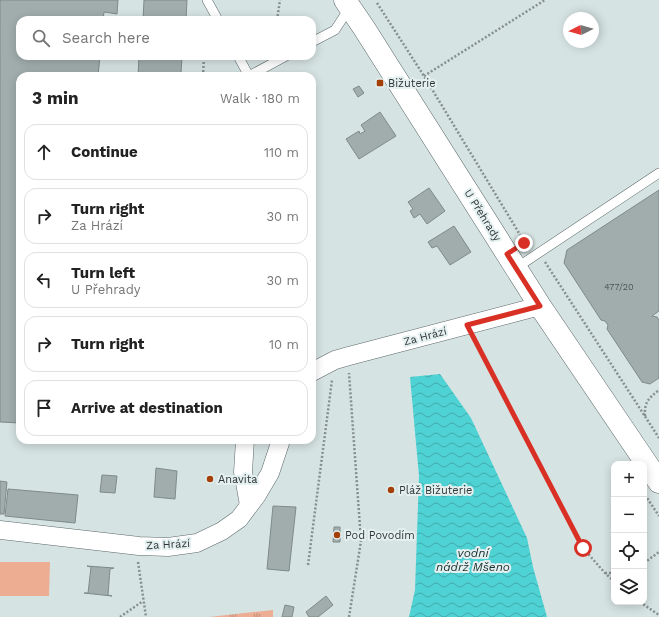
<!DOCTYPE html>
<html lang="en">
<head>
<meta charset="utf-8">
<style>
  :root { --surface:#fff; --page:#f6f6f6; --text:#222; --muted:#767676; --line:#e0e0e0 }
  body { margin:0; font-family:"Work Sans",sans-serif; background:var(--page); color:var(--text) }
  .controls { position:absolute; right:12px; bottom:12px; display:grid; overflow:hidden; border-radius:8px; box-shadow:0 2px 10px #0003 }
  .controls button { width:36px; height:36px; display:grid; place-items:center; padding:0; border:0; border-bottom:1px solid var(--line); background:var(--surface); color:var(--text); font:20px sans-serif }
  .compass { position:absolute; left:563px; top:12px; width:36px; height:36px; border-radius:50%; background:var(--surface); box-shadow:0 2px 10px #0003; rotate:264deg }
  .stop { position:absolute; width:12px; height:12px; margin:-9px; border:3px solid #d93025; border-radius:50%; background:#fff }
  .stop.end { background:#d93025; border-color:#fff; box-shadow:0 1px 4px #0008 }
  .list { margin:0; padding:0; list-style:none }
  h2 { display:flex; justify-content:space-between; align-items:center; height:52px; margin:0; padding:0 16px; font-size:17px }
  h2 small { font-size:13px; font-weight:400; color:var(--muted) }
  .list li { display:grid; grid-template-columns:26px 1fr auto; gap:12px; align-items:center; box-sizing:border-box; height:56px; margin:0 8px 8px; padding:0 8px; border:1px solid var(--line); border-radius:12px }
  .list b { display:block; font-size:15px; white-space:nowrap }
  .list p { margin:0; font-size:13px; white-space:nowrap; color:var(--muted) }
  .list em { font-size:13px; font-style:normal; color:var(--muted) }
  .icon { flex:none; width:22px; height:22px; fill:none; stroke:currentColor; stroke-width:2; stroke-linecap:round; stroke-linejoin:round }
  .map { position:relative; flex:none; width:659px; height:617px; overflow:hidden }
  .search { position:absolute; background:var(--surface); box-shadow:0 2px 10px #0003; left:16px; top:16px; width:300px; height:44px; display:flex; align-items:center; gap:10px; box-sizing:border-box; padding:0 14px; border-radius:12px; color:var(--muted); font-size:15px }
  .panel { position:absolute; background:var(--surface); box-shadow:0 2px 10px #0003; left:16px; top:72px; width:300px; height:372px; border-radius:12px }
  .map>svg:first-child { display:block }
</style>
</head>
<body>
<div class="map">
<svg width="659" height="617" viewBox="0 0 659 617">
  <defs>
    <pattern id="park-tufts" width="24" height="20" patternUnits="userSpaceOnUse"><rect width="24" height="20" fill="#ecad93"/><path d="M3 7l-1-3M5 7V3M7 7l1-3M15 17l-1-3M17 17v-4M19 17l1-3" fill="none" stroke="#c08e79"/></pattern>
    <pattern id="water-waves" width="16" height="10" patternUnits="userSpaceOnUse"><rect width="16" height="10" fill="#4fd2d4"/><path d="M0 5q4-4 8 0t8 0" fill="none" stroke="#42abad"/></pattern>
  </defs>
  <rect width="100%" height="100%" fill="#d6e3e3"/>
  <polygon fill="#ecad93" points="0,562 50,562 49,596 0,596"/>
  <polygon fill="url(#park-tufts)" points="273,610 273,617 209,617"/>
  <polygon fill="url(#water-waves)" points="440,374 471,418 527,538 533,567 547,617 409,617 415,590 419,476 410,377"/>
  <g fill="#a1adad" stroke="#7f8a8a">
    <polygon points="0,0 118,0 117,14 104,12 103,20 20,20 20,56 100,56 98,76 20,76 20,423 0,422"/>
    <polygon points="144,0 187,0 186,20 143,20"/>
    <polygon points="139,56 182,56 181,73 191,74 191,76 138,76"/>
    <polygon points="359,86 364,93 358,97 353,89"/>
    <polygon points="380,112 396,136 359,159 346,139 359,131 360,134 365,131 361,125"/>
    <polygon points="429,188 445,211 427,224 420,214 414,218 410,211 413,209 408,202"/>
    <polygon points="659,190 659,311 652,316 657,317 659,320 659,378 650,384 642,382 607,329 608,325 605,321 601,320 564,263 567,250"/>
    <polygon points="454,226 471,252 450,265 437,246 432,248 428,242"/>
    <polygon points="156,468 177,471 175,499 154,497"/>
    <polygon points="102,475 117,476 115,493 100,492"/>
    <polygon points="0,481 7,482 4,514 0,514"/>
    <polygon points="8,489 78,495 75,523 5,516"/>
    <polygon points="273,506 296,507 289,571 267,569"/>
    <polygon points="334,527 340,527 340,542 333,542"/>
    <polygon points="87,566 114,568 110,569 108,595 112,596 84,593 88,593 91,567"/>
    <polygon points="326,596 333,605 318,617 309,617 306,612"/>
    <polygon points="285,605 294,607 292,617 282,617"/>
  </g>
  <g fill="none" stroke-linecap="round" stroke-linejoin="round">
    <defs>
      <g id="service">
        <polyline points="207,0 218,20"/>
        <polyline points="312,42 335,30 350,7"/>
        <polyline points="238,56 249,76 286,56"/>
        <polyline points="516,268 659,173"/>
      </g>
      <g id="minor">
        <polyline points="312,372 335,360 349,356 540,306"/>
        <polyline points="245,440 243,472 249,505"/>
        <polyline points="0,530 139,546 168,547 197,543 222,531 239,519 257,495 270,473 281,440"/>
      </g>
      <polyline id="tertiary" points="345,0 364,28 540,306 659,482"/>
    </defs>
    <use href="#service" stroke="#5d6868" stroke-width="10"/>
    <use href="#minor" stroke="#5d6868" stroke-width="19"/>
    <use href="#tertiary" stroke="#5d6868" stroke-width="23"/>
    <g stroke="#868f8f" stroke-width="2.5" stroke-dasharray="2 2" stroke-linecap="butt">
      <polyline points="377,3 424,76 525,243"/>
      <polyline points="277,20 280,0"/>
      <polyline points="203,76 204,56"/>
      <polyline points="424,76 545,0"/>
      <polyline points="545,262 659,438"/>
      <polyline points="474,339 583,548 605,573 614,581"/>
      <path d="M645,416C644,402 649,398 659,390"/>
      <polyline points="645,495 659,516"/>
      <polyline points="138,562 146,617"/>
      <polyline points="644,563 659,552"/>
      <polyline points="308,565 332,380"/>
      <polyline points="605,573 614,573"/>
      <polyline points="640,602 659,615"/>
      <polyline points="120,617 143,601"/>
      <polyline points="349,617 361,541 349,373"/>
    </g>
    <use href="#service" stroke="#fff" stroke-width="9"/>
    <use href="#minor" stroke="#fff" stroke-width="18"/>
    <use href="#tertiary" stroke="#fff" stroke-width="22"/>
  </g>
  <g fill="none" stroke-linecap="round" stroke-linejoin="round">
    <polyline stroke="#d93025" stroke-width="5" points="524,243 507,254 540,306 467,325 583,548"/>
  </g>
  <g fill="#a33f07" stroke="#e4f0f0" stroke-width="1.5">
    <rect x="376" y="79" width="8" height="8" rx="2"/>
    <circle cx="210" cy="479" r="4"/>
    <circle cx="391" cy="490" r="4"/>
    <circle cx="337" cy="535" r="4"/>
  </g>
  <g text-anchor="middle" stroke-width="4" stroke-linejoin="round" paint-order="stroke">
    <g font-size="9" fill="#4c5353">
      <text x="619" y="290">477/20</text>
    </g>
    <g font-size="11" fill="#303535" stroke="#e4f0f0" text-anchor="start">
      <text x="388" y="87">Bižuterie</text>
      <text x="218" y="483">Anavita</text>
      <text x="399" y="494">Pláž Bižuterie</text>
      <text x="345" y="539">Pod Povodím</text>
    </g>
    <g font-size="11" fill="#303535" stroke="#e4f0f0">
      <text transform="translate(483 215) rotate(58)" y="4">U Přehrady</text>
      <text transform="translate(425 336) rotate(-15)" y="4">Za Hrází</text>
      <text transform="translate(168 544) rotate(-3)" y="4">Za Hrází</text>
    </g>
    <g font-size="12" font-style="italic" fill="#172e2e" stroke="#e4f0f0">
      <text x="473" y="557">vodní<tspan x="473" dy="14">nádrž Mšeno</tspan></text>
    </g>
  </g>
</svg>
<div class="controls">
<button>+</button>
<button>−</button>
<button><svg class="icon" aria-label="locate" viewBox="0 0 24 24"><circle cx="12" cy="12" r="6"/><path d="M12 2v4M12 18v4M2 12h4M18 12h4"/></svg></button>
<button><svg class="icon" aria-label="layers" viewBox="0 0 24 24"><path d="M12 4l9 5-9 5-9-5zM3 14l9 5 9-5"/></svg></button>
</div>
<svg class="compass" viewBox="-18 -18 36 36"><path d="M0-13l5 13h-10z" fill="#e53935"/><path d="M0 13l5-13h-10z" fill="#767676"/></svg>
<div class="stop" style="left:583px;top:548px"></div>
<div class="stop end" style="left:524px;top:243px"></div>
<div class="search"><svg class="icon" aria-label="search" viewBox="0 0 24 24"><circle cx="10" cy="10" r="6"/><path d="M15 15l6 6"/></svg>Search here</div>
<section class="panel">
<h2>3 min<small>Walk · 180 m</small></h2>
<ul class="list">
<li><svg class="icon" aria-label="ahead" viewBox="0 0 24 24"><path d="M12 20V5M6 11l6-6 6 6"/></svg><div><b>Continue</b></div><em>110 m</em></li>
<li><svg class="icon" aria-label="right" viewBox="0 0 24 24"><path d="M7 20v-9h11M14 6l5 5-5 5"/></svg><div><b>Turn right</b><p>Za Hrází</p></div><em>30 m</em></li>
<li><svg class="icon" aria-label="left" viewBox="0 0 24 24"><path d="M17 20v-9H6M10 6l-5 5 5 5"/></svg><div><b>Turn left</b><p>U Přehrady</p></div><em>30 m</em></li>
<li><svg class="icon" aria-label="right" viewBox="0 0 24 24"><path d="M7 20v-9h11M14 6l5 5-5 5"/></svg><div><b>Turn right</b></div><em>10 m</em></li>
<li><svg class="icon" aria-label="arrive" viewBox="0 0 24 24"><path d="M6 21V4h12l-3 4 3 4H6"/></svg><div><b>Arrive at destination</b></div></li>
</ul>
</section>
</div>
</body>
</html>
